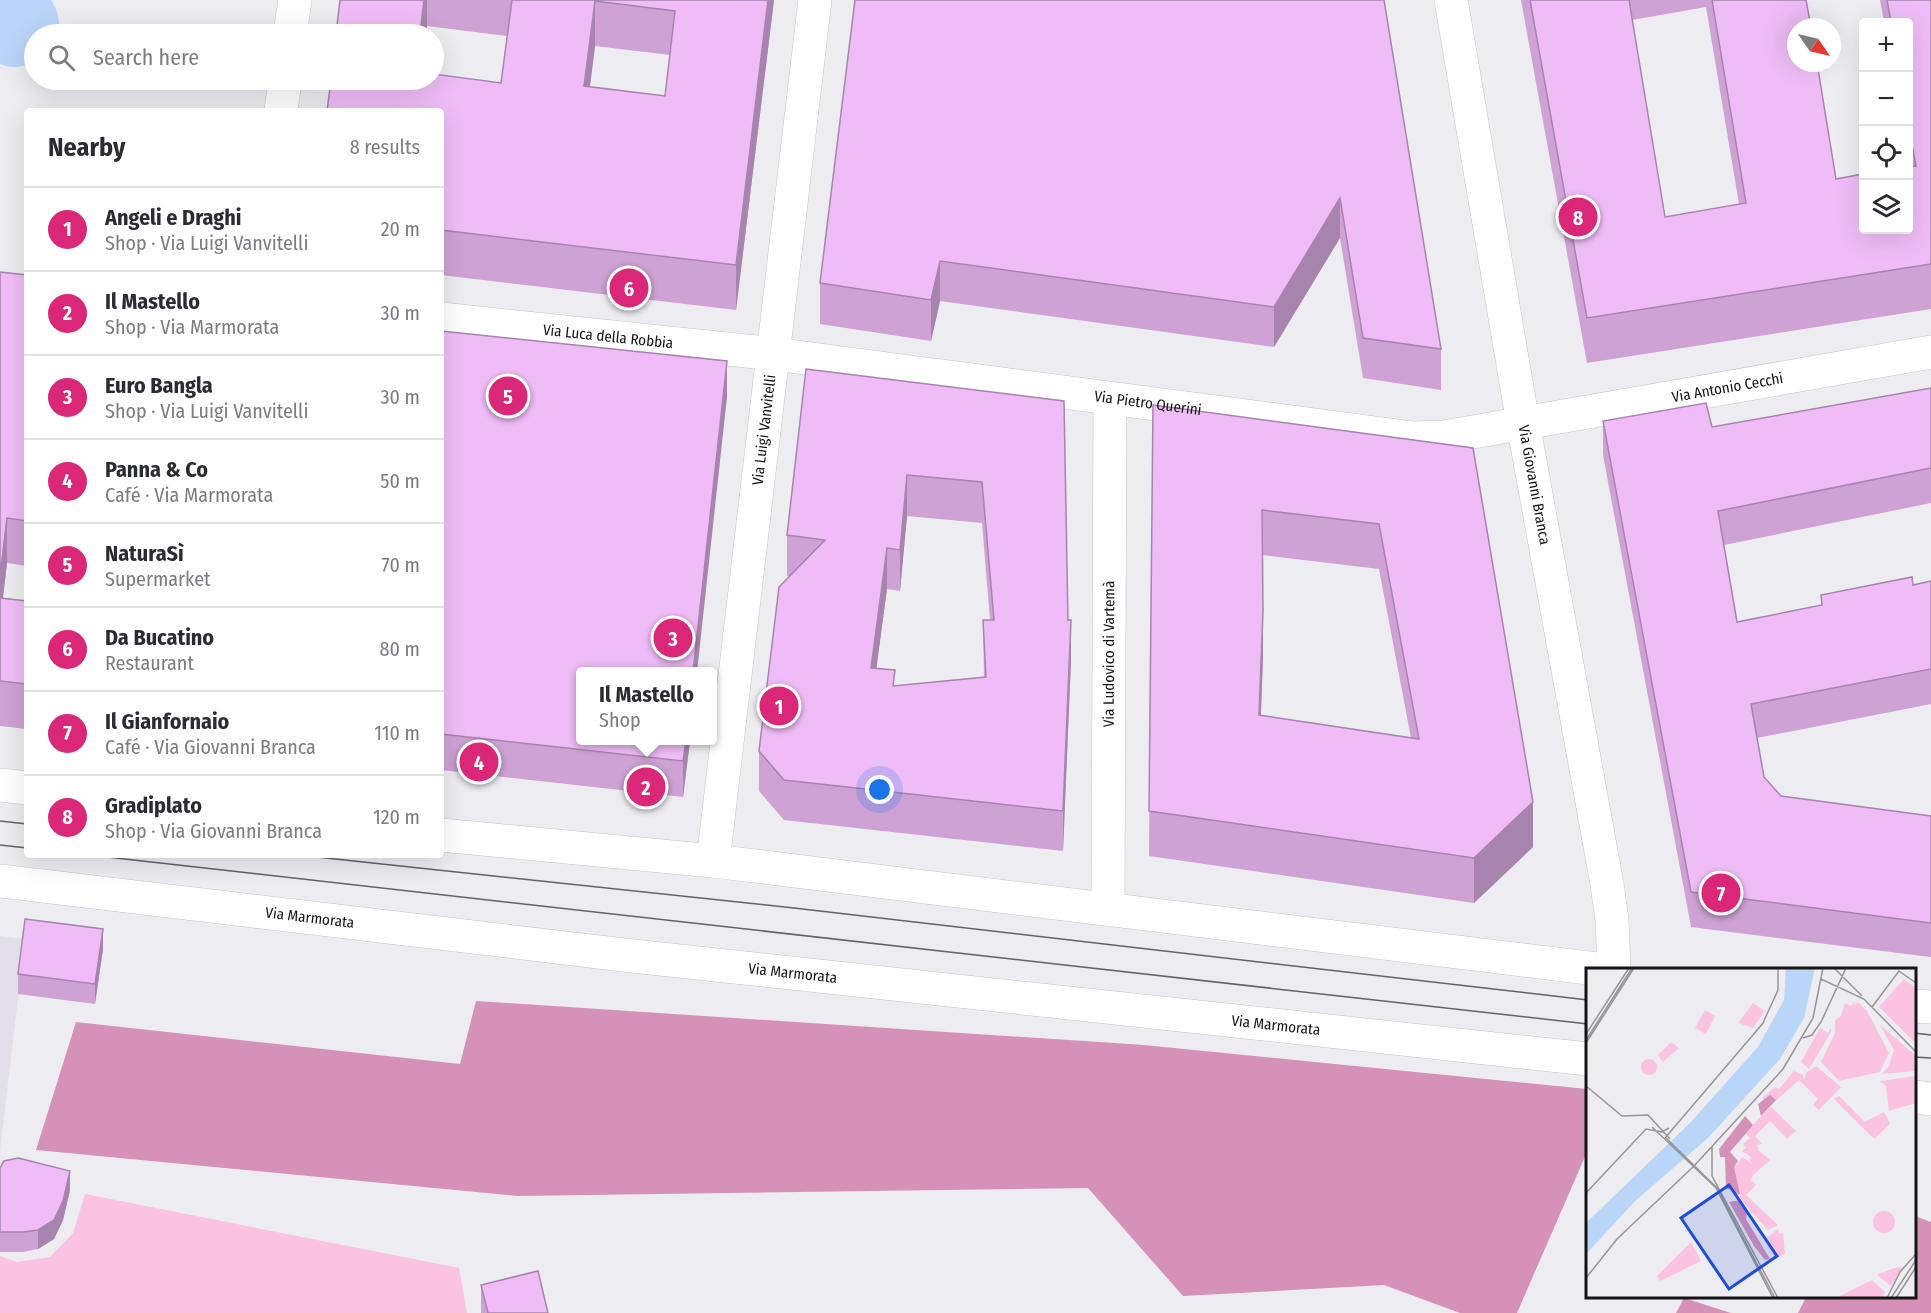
<!DOCTYPE html>
<html lang="en">
<head>
<meta charset="utf-8">
<style>
  :root { --surface:#fff; --page:#f2f2f3; --text:#2b2b33; --muted:#7c7c81; --line:#e1e1e2; --accent:#db2777 }
  body { margin:0; font-family:"Fira Sans Condensed",sans-serif; background:var(--page); color:var(--text) }
  .controls { position:absolute; right:18px; top:18px; display:grid; overflow:hidden; border-radius:6px; box-shadow:0 6px 24px #0002 }
  .controls button { width:54px; height:54px; display:grid; place-items:center; padding:0; border:0; border-bottom:2px solid var(--line); background:var(--surface); color:var(--text); font:30px sans-serif }
  .compass { position:absolute; left:1787px; top:18px; width:54px; height:54px; border-radius:50%; background:var(--surface); box-shadow:0 6px 24px #0002; rotate:124deg }
  .you { position:absolute; left:880px; top:790px; width:21px; height:21px; margin:-15px; border:4px solid #fff; border-radius:50%; background:#1a73e8; box-shadow:0 0 0 9px #1a73e833 }
  .badge { display:grid; place-items:center; width:39px; height:39px; border-radius:50%; background:var(--accent); color:#fff; font-size:20px; font-weight:700 }
  .pin { position:absolute; translate:-50% -50%; border:3px solid #fff; box-shadow:0 2px 6px #0006 }
  .popup { position:absolute; left:576px; top:667px; width:141px; height:78px; box-sizing:border-box; display:grid; place-content:center; border-radius:6px; background:var(--surface); filter:drop-shadow(0 2px 4px #0005); font-size:20px; white-space:nowrap; color:var(--muted) }
  .popup b { font-size:22px; color:var(--text) }
  .popup::after { content:''; position:absolute; left:50%; top:100%; margin-left:-12px; border:12px solid transparent; border-top-color:var(--surface) }
  .list { margin:0; padding:0; list-style:none }
  h2 { display:flex; justify-content:space-between; align-items:center; height:78px; margin:0; padding:0 24px; font-size:26px }
  h2 small { font-size:20px; font-weight:400; color:var(--muted) }
  .list li { display:grid; grid-template-columns:39px 1fr auto; gap:18px; align-items:center; box-sizing:border-box; height:84px; padding:0 24px; border-top:2px solid var(--line) }
  .list b { display:block; font-size:22px; white-space:nowrap }
  .list p { margin:0; font-size:20px; white-space:nowrap; color:var(--muted) }
  .list em { font-size:20px; font-style:normal; color:var(--muted) }
  .icon { flex:none; width:33px; height:33px; fill:none; stroke:currentColor; stroke-width:2; stroke-linecap:round; stroke-linejoin:round }
  .map { position:relative; flex:none; width:1931px; height:1313px; overflow:hidden }
  .search { position:absolute; background:var(--surface); box-shadow:0 6px 24px #0002; left:24px; top:24px; width:420px; height:66px; display:flex; align-items:center; gap:15px; box-sizing:border-box; padding:0 21px; border-radius:33px; color:var(--muted); font-size:22px }
  .panel { position:absolute; background:var(--surface); box-shadow:0 6px 24px #0002; left:24px; top:108px; width:420px; height:750px; border-radius:6px }
  .map>svg:first-child { display:block }
</style>
</head>
<body>
<div class="map">
<svg width="1931" height="1313" viewBox="0 0 1931 1313">
  <rect width="100%" height="100%" fill="#edecf0"/>
  <polygon fill="#e2dfea" points="0,936 25,939 0,1151"/>
  <polygon fill="#fbc2e2" points="85,1194 459,1268 467,1313 0,1313 0,1256 17,1262 50,1257 73,1233"/>
  <g fill="#d691b9">
    <polygon points="476,1001 1144,1045 1587,1089 1587,1152 1517,1313 1460,1313 1384,1285 1183,1296 1088,1188 518,1196 36,1150 76,1022 460,1064"/>
    <polygon points="1915,1216 1931,1222 1931,1313 1798,1313 1806,1297 1914,1296"/>
    <polygon points="1684,1298 1731,1313 1676,1313"/>
  </g>
  <path fill="#b9d5f8" d="M0,0H51C58,10 61,23 58,34H34V63C22,67 12,69 0,64Z"/>
  <g fill="none" stroke-linecap="round" stroke-linejoin="round">
    <defs>
      <g id="minor">
        <path id="s1" d="M1451,0L1523,423L1607,884L1612,920L1614,970"/>
        <polyline points="290,34 295,0"/>
        <polyline points="281,111 285,80"/>
        <path id="s2" d="M441,319L774,354L1413,438L1443,437L1473,432L1931,352"/>
        <path id="s3" d="M713,861L815,0"/>
        <path id="s4" d="M1108,909L1110,399"/>
      </g>
      <g id="major">
        <polyline points="0,785 27,788"/>
        <polyline points="441,835 713,861 1605,970"/>
        <path id="s5" d="M0,881L624,955L1588,1059"/>
        <polyline points="1914,1006 1931,1007"/>
        <polyline points="1914,1097 1931,1099"/>
      </g>
    </defs>
    <use href="#minor" stroke="#c5c4c8" stroke-width="34"/>
    <use href="#major" stroke="#c5c4c8" stroke-width="34"/>
    <use href="#minor" stroke="#fff" stroke-width="33"/>
    <use href="#major" stroke="#fff" stroke-width="33"/>
    <g stroke="#636365" stroke-width="1.5">
      <polyline points="0,821 27,824"/>
      <polyline points="0,845 27,848"/>
      <polyline points="89,855 1588,1024"/>
      <polyline points="298,855 794,908 1588,1000"/>
      <polyline points="1914,1033 1931,1035"/>
      <polyline points="1914,1057 1931,1058"/>
    </g>
  </g>
  <g fill="#cea2d4" fill-rule="evenodd">
    <path d="M340,0H774L736,310L441,275V111L501,83L507,36L427,26ZM595,46L670,55L665,96L590,87Z"/>
    <polygon points="1384,0 1441,349 1441,390 1363,378 1340,238 1274,347 940,301 931,341 820,324 820,283"/>
    <path d="M1521,0H1806L1836,179L1908,230V22H1884L1880,0H1931V309L1587,363ZM1706,7L1739,204L1665,217L1632,20Z"/>
    <polygon points="0,272 27,275 27,566 7,563 3,598 27,601 27,729 0,726"/>
    <polygon points="441,331 727,397 580,741 690,741 683,797 441,770"/>
    <path d="M806,369L1064,401L1068,620L1071,660L1063,851L784,820L759,791V751L789,576H787V535ZM907,516L982,523L990,620H983L984,678L895,686L876,668L887,589L900,591Z"/>
    <polygon points="1931,388 1931,503 1724,545 1737,622 1821,605 1821,595 1913,585 1931,581 1931,704 1757,738 1764,777 1781,796 1931,816 1931,957 1691,927 1603,455 1603,421 1712,427"/>
    <path d="M1153,405L1473,448L1533,847L1474,903L1149,856ZM1262,555L1379,569L1411,738L1261,715L1263,656Z"/>
    <polygon points="103,949 95,1004 18,994 18,974"/>
    <polygon points="0,1168 70,1190 63,1220 54,1239 38,1249 23,1252 0,1252"/>
    <polygon points="481,1285 548,1313 481,1313"/>
  </g>
  <g fill="#a784ad">
    <polygon points="424,0 427,0 427,26 426,34 420,34"/>
    <polygon points="768,0 774,0 736,310 736,265"/>
    <polygon points="595,1 595,46 584,131 584,86"/>
    <polygon points="1340,198 1340,238 1274,347 1274,307"/>
    <polygon points="940,261 940,301 931,341 931,300"/>
    <polygon points="727,361 727,397 697,672 693,672"/>
    <polygon points="907,475 907,516 900,591 900,550"/>
    <polygon points="7,518 7,563 0,622 0,577"/>
    <polygon points="887,548 887,589 871,709 871,668"/>
    <polygon points="1263,611 1263,656 1259,760 1259,715"/>
    <polygon points="1071,620 1071,660 1063,851 1063,811"/>
    <polygon points="686,741 690,741 683,797 683,761"/>
    <polygon points="1533,802 1533,847 1474,903 1474,858"/>
    <polygon points="103,929 103,949 95,1004 95,984"/>
    <polygon points="70,1171 70,1190 63,1220 54,1239 38,1249 38,1230"/>
  </g>
  <g fill="#efbcf7" stroke="#a784ad" stroke-width="1.5" fill-rule="evenodd">
    <polygon points="340,0 424,0 420,34 336,34"/>
    <path d="M512,0H768L736,265L441,230V111H327L331,80H434V74L501,83ZM595,1L675,11L665,96L584,86Z"/>
    <polygon points="855,0 1384,0 1441,349 1363,338 1340,198 1274,307 940,261 931,300 820,283"/>
    <polygon points="1530,0 1629,0 1665,217 1746,203 1712,0 1806,0 1811,27 1796,27 1796,63 1817,63 1836,179 1863,174 1863,230 1908,230 1908,167 1916,166 1908,124 1908,22 1891,22 1887,0 1931,0 1931,264 1587,318"/>
    <polygon points="0,272 27,275 27,521 7,518 0,577"/>
    <polygon points="441,331 727,361 693,672 580,672 580,741 686,741 683,761 441,734"/>
    <path d="M806,369L1064,401L1068,620H1071L1063,811L784,780L759,751L779,587L825,540L787,535ZM907,475L982,482L994,620H983L986,677L893,686L895,670L871,668L887,548L900,550Z"/>
    <polygon points="1931,388 1931,468 1718,511 1737,622 1822,605 1821,595 1912,577 1913,585 1931,581 1931,669 1751,704 1764,777 1781,796 1931,816 1931,923 1691,892 1603,421 1706,403 1712,427"/>
    <path d="M1153,405L1473,448L1533,802L1474,858L1149,811ZM1262,510L1379,524L1419,739L1259,715L1263,611Z"/>
    <polygon points="0,598 27,601 27,684 0,681"/>
    <polygon points="25,919 103,929 95,984 18,974"/>
    <polygon points="18,1158 70,1171 63,1201 54,1220 38,1230 23,1232 0,1232 0,1168 4,1161"/>
    <polygon points="538,1271 548,1313 488,1313 481,1285"/>
  </g>
  <g text-anchor="middle" stroke-width="4.5" stroke-linejoin="round" paint-order="stroke">
    <g font-size="15" fill="#141415" stroke="#edecf0">
      <text dy="5" stroke="none"><textPath href="#s2" startOffset="168">Via Luca della Robbia</textPath></text>
      <text dy="5" stroke="none"><textPath href="#s2" startOffset="1298">Via Antonio Cecchi</textPath></text>
      <text dy="5" stroke="none"><textPath href="#s2" startOffset="712">Via Pietro Querini</textPath></text>
      <text dy="5" stroke="none"><textPath href="#s3" startOffset="434">Via Luigi Vanvitelli</textPath></text>
      <text dy="5" stroke="none"><textPath href="#s1" startOffset="492">Via Giovanni Branca</textPath></text>
      <text dy="5" stroke="none"><textPath href="#s4" startOffset="255">Via Ludovico di Vartemà</textPath></text>
      <text dy="5" stroke="none"><textPath href="#s5" startOffset="312">Via Marmorata</textPath></text>
      <text dy="5" stroke="none"><textPath href="#s5" startOffset="798">Via Marmorata</textPath></text>
      <text dy="5" stroke="none"><textPath href="#s5" startOffset="1284">Via Marmorata</textPath></text>
    </g>
  </g>
  <g transform="translate(1586 968)">
    <rect width="330" height="330" fill="#edecf0"/>
    <path d="M318,11L330,20V76L293,39ZM269,33L268,38L272,34L281,43L303,85L294,104L253,113L235,94L249,65V52L255,48L259,35L265,38ZM167,35L179,43L167,60L152,55ZM119,42L129,48L120,66L109,60ZM294,57L330,88V103L296,106L303,98L308,82ZM234,60L242,65L245,60V64L223,101L215,94ZM85,74L93,80L77,94L72,87ZM55 99a8 8 0 1 1 16 0a8 8 0 1 1-16 0ZM230,98L255,119L233,142L227,137L232,131L213,112L184,138L210,163L201,171L184,153L169,168L176,176L171,177L172,182L184,192L167,207L165,212L170,217L160,227L192,257L182,262L155,232L148,199L157,189L167,197L163,192L165,189L156,183L160,180L157,176L164,170L159,165L184,139L176,130L189,119L193,121L208,103L217,107L218,113L220,105ZM330,108V135L303,143L300,118L294,113ZM253,128L279,154L298,144L304,156L288,171L248,131ZM287 254a11 11 0 1 1 22 0a11 11 0 1 1-22 0ZM192,261L193,266L197,265L199,286L189,290L178,272ZM105,274L115,293L74,313L71,308ZM316,299L305,318L291,307L308,300ZM286,312L299,324L296,330H250Z" fill="#fbc2e2"/>
    <path d="M184,127L190,132L175,148L172,136ZM159,148L167,157L144,184L152,193L148,199L154,226L149,227L148,222L140,221L139,189H134L133,181ZM155,232L161,245L160,251L184,291L179,292L168,278L143,234Z" fill="#d691b9"/>
    <path d="M200,0H229L218,50L194,91L122,170L49,233L0,286V255L103,156L172,79L198,32Z" fill="#b9d5f8"/>
    <path fill="none" stroke="#969698" stroke-width="1.5" d="M248,0L276,28M235,11L278,31L330,84M286,39L313,3L330,15M176,57L192,22V0M0,66L43,0M217,70L226,67L235,54L260,0M0,72L46,0M0,75L48,0M0,118L36,148L62,147L84,171M66,159L130,220L187,330M79,169L131,220L189,330M79,170L178,54M126,179V208L192,330M0,225L60,161L76,164L83,160M0,310L31,271L108,198L197,101L227,50L237,0M301,330L314,304L330,286M305,330L330,292M310,330L330,299"/>
    <path fill="#1d4ed8" fill-opacity="0.15" stroke="#1d4ed8" stroke-width="3" d="M143,217L191,288L143,321L95,250Z"/>
    <rect width="330" height="330" fill="none" stroke="#141415" stroke-width="3"/>
  </g>
</svg>
<div class="controls">
<button>+</button>
<button>−</button>
<button><svg class="icon" aria-label="locate" viewBox="0 0 24 24"><circle cx="12" cy="12" r="6"/><path d="M12 2v4M12 18v4M2 12h4M18 12h4"/></svg></button>
<button><svg class="icon" aria-label="layers" viewBox="0 0 24 24"><path d="M12 4l9 5-9 5-9-5zM3 14l9 5 9-5"/></svg></button>
</div>
<svg class="compass" viewBox="-18 -18 36 36"><path d="M0-13l5 13h-10z" fill="#e53935"/><path d="M0 13l5-13h-10z" fill="#7c7c81"/></svg>
<div class="you"></div>
<div class="pin badge" style="left:779px;top:706px">1</div>
<div class="pin badge" style="left:646px;top:787px">2</div>
<div class="popup"><b>Il Mastello</b>Shop</div>
<div class="pin badge" style="left:673px;top:638px">3</div>
<div class="pin badge" style="left:479px;top:762px">4</div>
<div class="pin badge" style="left:508px;top:396px">5</div>
<div class="pin badge" style="left:629px;top:288px">6</div>
<div class="pin badge" style="left:1721px;top:893px">7</div>
<div class="pin badge" style="left:1578px;top:217px">8</div>
<div class="search"><svg class="icon" aria-label="search" viewBox="0 0 24 24"><circle cx="10" cy="10" r="6"/><path d="M15 15l6 6"/></svg>Search here</div>
<section class="panel">
<h2>Nearby<small>8 results</small></h2>
<ul class="list">
<li><span class="badge">1</span><div><b>Angeli e Draghi</b><p>Shop · Via Luigi Vanvitelli</p></div><em>20 m</em></li>
<li><span class="badge">2</span><div><b>Il Mastello</b><p>Shop · Via Marmorata</p></div><em>30 m</em></li>
<li><span class="badge">3</span><div><b>Euro Bangla</b><p>Shop · Via Luigi Vanvitelli</p></div><em>30 m</em></li>
<li><span class="badge">4</span><div><b>Panna &amp; Co</b><p>Café · Via Marmorata</p></div><em>50 m</em></li>
<li><span class="badge">5</span><div><b>NaturaSì</b><p>Supermarket</p></div><em>70 m</em></li>
<li><span class="badge">6</span><div><b>Da Bucatino</b><p>Restaurant</p></div><em>80 m</em></li>
<li><span class="badge">7</span><div><b>Il Gianfornaio</b><p>Café · Via Giovanni Branca</p></div><em>110 m</em></li>
<li><span class="badge">8</span><div><b>Gradiplato</b><p>Shop · Via Giovanni Branca</p></div><em>120 m</em></li>
</ul>
</section>
</div>
</body>
</html>
